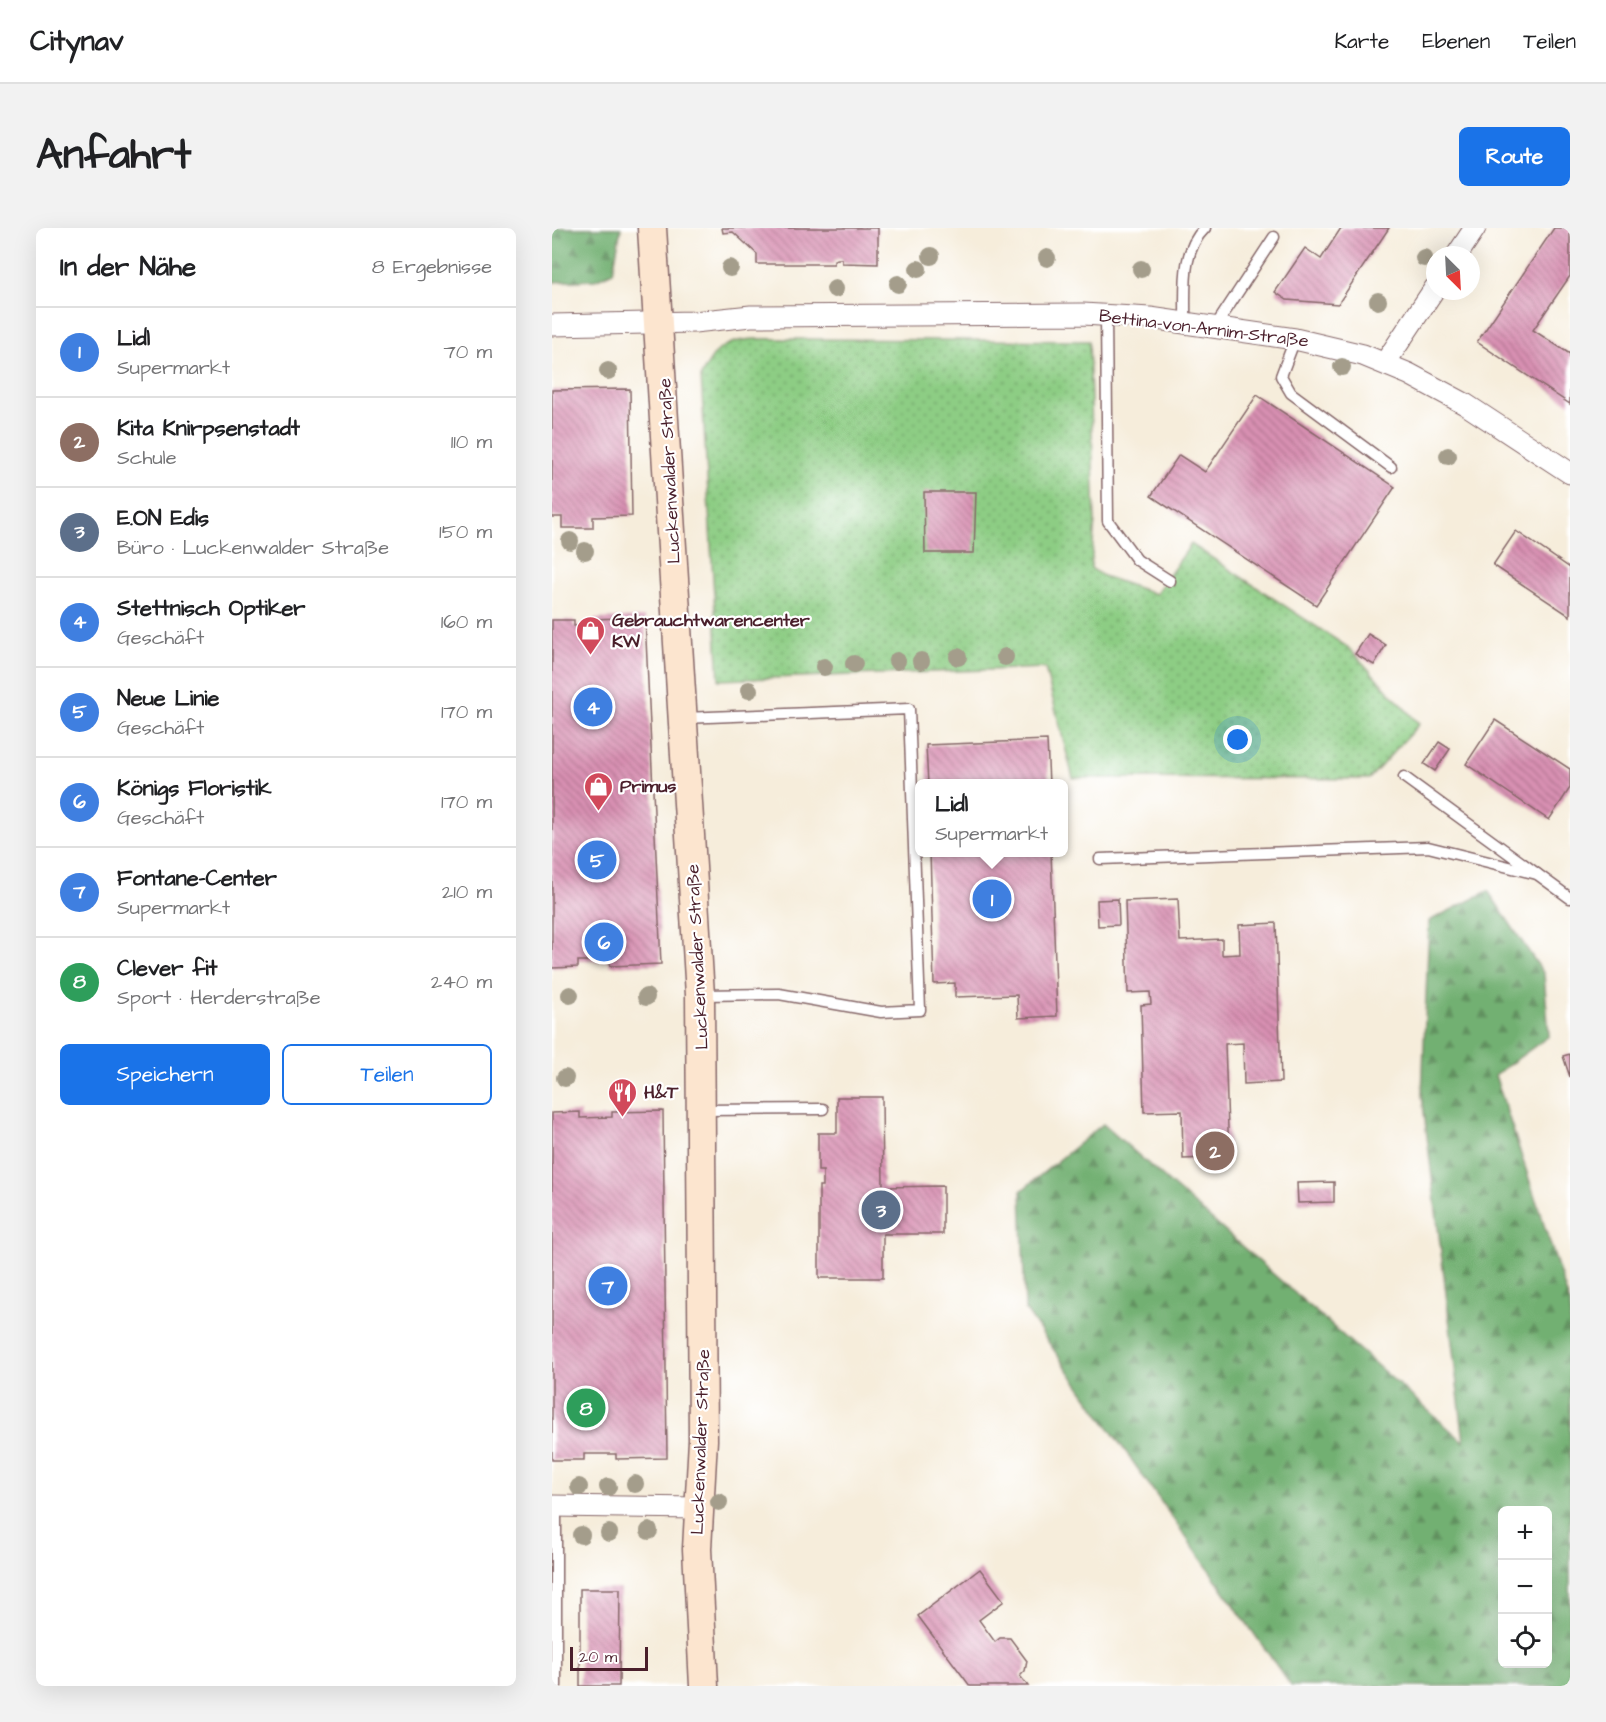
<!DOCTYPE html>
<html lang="de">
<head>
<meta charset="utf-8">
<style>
  :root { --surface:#fff; --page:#f2f2f2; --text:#202124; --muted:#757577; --line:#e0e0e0; --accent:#1a73e8 }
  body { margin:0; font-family:"Architects Daughter",sans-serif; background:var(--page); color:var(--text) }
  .controls { position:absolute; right:18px; bottom:18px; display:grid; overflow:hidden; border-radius:9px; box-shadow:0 6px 24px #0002 }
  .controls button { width:54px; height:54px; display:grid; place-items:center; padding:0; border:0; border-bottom:2px solid var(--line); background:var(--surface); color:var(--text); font:30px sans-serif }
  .compass { position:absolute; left:874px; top:18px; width:54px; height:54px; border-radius:50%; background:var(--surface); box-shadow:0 6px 24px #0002; rotate:156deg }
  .scale { position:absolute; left:18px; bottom:15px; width:78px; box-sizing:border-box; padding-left:6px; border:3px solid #4a1f2b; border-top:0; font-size:16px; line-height:21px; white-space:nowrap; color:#4a1f2b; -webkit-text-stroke:4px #fff; paint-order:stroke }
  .you { position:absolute; left:686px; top:512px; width:21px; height:21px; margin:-15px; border:4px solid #fff; border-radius:50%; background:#1a73e8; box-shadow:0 0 0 9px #1a73e833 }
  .badge { display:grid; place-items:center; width:39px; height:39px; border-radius:50%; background:var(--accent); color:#fff; font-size:20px; font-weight:700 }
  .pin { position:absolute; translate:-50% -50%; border:3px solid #fff; box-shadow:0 2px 6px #0006 }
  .popup { position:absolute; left:363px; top:551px; width:153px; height:78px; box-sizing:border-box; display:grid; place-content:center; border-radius:9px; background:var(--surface); filter:drop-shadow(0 2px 4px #0005); font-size:20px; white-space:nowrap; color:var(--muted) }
  .popup b { font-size:22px; color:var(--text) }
  .popup::after { content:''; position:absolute; left:50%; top:100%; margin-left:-12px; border:12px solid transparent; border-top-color:var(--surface) }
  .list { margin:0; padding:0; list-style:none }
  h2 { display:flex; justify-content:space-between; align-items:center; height:78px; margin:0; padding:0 24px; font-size:26px }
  h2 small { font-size:20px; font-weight:400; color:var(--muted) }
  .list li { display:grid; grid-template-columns:39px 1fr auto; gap:18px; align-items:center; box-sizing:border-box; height:90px; padding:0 24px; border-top:2px solid var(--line) }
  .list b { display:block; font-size:22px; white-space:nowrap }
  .list p { margin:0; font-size:20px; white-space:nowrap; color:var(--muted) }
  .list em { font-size:20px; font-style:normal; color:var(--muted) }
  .actions { display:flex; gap:12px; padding:18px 24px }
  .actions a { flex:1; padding:14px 0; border:2px solid var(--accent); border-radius:9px; text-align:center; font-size:21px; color:var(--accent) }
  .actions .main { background:var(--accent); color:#fff }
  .icon { flex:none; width:33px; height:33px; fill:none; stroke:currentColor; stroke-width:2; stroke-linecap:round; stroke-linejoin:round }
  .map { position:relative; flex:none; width:1018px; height:1458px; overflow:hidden; border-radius:9px }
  header { display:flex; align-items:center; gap:36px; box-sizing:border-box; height:84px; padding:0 30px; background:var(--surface); border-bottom:2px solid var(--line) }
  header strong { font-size:28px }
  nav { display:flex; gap:33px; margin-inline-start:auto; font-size:21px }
  .intro { display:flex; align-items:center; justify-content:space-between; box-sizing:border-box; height:144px; padding:0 36px }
  h1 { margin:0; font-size:42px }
  .button { padding:15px 27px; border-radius:9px; background:var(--accent); color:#fff; font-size:21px; font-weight:700 }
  main { display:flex; gap:36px; padding:0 36px }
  aside { flex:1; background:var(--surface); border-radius:9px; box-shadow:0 6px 24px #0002 }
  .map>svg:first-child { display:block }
</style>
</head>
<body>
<header>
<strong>Citynav</strong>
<nav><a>Karte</a><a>Ebenen</a><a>Teilen</a></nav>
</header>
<div class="intro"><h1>Anfahrt</h1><a class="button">Route</a></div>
<main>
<aside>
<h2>In der Nähe<small>8 Ergebnisse</small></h2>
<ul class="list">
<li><span class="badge" style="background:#3f7fe0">1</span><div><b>Lidl</b><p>Supermarkt</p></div><em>70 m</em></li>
<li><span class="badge" style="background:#8d6e63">2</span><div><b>Kita Knirpsenstadt</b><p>Schule</p></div><em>110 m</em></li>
<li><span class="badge" style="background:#5c6f8a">3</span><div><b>E.ON Edis</b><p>Büro · Luckenwalder Straße</p></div><em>150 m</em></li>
<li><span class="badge" style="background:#3f7fe0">4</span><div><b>Stettnisch Optiker</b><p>Geschäft</p></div><em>160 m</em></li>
<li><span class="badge" style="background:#3f7fe0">5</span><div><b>Neue Linie</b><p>Geschäft</p></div><em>170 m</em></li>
<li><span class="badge" style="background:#3f7fe0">6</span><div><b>Königs Floristik</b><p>Geschäft</p></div><em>170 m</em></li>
<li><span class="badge" style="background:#3f7fe0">7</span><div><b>Fontane-Center</b><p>Supermarkt</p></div><em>210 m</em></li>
<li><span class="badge" style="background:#2e9e5b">8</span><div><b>Clever fit</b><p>Sport · Herderstraße</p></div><em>240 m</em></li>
</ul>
<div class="actions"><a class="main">Speichern</a><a>Teilen</a></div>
</aside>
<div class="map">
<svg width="1018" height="1458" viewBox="0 0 1018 1458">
  <defs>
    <pattern id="grass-dots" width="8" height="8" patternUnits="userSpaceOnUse" patternTransform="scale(1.5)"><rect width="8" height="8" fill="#8dcd84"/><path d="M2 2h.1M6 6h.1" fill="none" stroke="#75a66c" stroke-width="1.8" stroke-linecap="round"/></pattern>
    <pattern id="forest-firs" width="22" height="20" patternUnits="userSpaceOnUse" patternTransform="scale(1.5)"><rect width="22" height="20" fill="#72b072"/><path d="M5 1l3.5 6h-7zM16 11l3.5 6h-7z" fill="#608f5e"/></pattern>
    <pattern id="building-back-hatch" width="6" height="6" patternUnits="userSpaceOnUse" patternTransform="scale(1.5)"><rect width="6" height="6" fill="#d890b2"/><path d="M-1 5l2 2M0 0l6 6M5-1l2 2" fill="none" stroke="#b17591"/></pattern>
  </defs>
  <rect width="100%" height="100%" fill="#fff"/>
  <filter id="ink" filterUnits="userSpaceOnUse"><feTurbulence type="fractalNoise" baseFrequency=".0167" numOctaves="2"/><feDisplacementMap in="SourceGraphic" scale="12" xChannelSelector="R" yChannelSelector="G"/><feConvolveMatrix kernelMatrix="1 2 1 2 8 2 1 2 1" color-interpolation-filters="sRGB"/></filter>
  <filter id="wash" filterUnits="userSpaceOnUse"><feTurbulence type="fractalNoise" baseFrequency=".008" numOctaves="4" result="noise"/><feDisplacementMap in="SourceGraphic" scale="24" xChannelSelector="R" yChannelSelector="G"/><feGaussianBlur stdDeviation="1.35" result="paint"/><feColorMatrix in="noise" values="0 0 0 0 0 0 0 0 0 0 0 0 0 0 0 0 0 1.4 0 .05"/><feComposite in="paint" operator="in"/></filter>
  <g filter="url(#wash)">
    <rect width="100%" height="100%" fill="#f6eddb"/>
    <path fill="url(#grass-dots)" stroke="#6c7658" stroke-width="1.5" d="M250,111L537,113L543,292L539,340L551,348L604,366L639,316L797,420L867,496L817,551L521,550L493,440L167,452L149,148C154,139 159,128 168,121C187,106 227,112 250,111Z"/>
    <g fill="url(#forest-firs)" stroke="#5e684e" stroke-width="1.5" fill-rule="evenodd">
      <polygon points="0,0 69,0 61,44 43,52 0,54"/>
      <path d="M936,663L992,746L997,808L943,847L1018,1076V1458H739L473,1081L469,963L551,896L912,1214L870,867L877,693ZM951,1282H996V1436H951Z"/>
    </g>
    <g id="blocks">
      <g fill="url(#building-back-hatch)">
        <polygon points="170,0 326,0 326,36 290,35 290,31 286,31 282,32 282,36 205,36 205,26 181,4 171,5"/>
        <polygon points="789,0 837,0 786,76 735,72 723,64 753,20 769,31"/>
        <polygon points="1002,0 1018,0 1018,48 981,102 1018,126 1018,176 925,114"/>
        <polygon points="78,161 80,288 41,289 41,300 10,300 10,289 0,289 0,162"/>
        <polygon points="705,167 843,259 764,377 599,268 627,227 653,244"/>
        <polygon points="372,264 424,264 422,325 373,325"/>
        <polygon points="964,303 1018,340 1018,388 941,337"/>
        <polygon points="93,389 109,736 58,738 57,732 42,733 26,733 26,739 0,740 0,392 22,392 22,398 42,398 42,391"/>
        <polygon points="816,406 834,417 822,437 803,426"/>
        <polygon points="943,492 1018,541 1018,560 997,592 914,536"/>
        <polygon points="495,512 497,556 376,556 374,517"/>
        <polygon points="887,514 898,521 883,543 872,536"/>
        <polygon points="378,624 499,624 505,788 466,790 465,767 403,769 403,755 382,756"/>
        <polygon points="566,671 567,697 546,698 545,672"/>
        <polygon points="626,671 628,713 670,711 670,727 688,726 687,697 724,695 729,854 692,856 691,815 673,816 677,929 631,931 630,883 592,884 589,777 599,776 598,764 576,765 573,673"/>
        <polygon points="1018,826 1018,849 1011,828"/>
        <polygon points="285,869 330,869 331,959 391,958 391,1006 331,1006 331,1050 267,1050 267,958 271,958 271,943 266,943 266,905 285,905"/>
        <polygon points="111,883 115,1230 64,1231 64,1226 32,1226 32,1232 0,1232 0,885 28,884 28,890 60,889 60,884"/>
        <polygon points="782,954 782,974 746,975 745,955"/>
        <polygon points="428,1341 452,1373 427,1392 443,1414 448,1410 458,1410 475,1433 473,1443 468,1448 476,1458 418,1458 366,1388"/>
        <polygon points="28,1361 68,1361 67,1458 28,1458"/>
      </g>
    </g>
  </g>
  <g filter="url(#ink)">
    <use href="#blocks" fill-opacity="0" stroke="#866769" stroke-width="1.5"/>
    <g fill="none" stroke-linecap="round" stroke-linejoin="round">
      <defs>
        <g id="service">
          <polyline points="554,87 556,293 585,332 618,353"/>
          <path d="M633,95C634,63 628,24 653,0"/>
          <polyline points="663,99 722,9"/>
          <polyline points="743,111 729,148 739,165 839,239"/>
          <polyline points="132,490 357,481 368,782 329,784 227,766 150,767"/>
          <polyline points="852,549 1018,670"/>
          <polyline points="548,631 876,619 985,646"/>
          <polyline points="150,882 271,881"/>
          <polyline points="4,1458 4,1278"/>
        </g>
        <g id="minor">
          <polyline points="905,27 923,0"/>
          <polyline points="0,97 142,94 199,88 531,86 598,90 743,111 811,127 857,146 913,176 1018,245"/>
          <polyline points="833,135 883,60"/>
          <polyline points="0,1278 146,1280"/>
        </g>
        <polyline id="secondary" points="100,0 148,767 151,1212 145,1321 152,1458"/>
      </defs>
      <use href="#service" stroke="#866769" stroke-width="13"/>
      <use href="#minor" stroke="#866769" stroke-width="23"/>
      <use href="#secondary" stroke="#866769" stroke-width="31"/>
      <use href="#service" stroke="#fff" stroke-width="10"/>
      <use href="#minor" stroke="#fff" stroke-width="21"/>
      <use href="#secondary" stroke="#fce5cf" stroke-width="28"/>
    </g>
    <g fill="#a49d8b">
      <circle cx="379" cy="28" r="9"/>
      <circle cx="495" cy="30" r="9"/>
      <circle cx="872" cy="30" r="9"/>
      <circle cx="178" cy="40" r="9"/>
      <circle cx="366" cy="41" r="9"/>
      <circle cx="589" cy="41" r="9"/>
      <circle cx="346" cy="56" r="9"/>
      <circle cx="283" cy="61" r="9"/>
      <circle cx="826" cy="73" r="9"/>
      <circle cx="790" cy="139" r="9"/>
      <circle cx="56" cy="143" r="9"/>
      <circle cx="896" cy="228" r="9"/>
      <circle cx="18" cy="313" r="9"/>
      <circle cx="33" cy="323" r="9"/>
      <circle cx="406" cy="429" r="9"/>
      <circle cx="453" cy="429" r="9"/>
      <circle cx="345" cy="433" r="9"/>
      <circle cx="369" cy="433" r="9"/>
      <circle cx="302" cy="436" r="9"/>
      <circle cx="272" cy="439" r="9"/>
      <circle cx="197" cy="462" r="9"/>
      <circle cx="18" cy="767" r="9"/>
      <circle cx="94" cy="769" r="9"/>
      <circle cx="13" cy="850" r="9"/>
      <circle cx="83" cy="1256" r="9"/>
      <circle cx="27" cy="1259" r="9"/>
      <circle cx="56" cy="1259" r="9"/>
      <circle cx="167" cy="1274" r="9"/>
      <circle cx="97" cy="1303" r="9"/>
      <circle cx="57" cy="1305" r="9"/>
      <circle cx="29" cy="1307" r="9"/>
    </g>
  </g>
  <defs>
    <symbol id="shop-pin" viewBox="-11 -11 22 30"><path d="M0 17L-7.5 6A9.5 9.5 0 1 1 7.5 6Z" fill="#d1495b" stroke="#fff"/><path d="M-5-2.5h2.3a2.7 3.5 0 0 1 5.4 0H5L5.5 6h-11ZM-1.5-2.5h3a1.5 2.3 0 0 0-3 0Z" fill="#fff"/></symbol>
    <symbol id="restaurant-pin" viewBox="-11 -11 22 30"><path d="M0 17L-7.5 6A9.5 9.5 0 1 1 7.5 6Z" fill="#d1495b" stroke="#fff"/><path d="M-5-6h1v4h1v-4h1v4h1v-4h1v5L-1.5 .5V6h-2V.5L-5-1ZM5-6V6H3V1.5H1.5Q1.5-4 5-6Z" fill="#fff"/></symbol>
  </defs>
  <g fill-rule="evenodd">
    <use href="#shop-pin" x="22" y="386" width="33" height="45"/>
    <use href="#shop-pin" x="30" y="542" width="33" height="45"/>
    <use href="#restaurant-pin" x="54" y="848" width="33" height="45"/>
  </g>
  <g text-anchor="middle" stroke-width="4.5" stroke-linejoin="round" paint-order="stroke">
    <g font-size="18" fill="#4a1f2b" stroke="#fff">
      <text transform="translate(652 100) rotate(7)" y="6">Bettina-von-Arnim-Straße</text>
      <text transform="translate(117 243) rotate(-93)" y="6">Luckenwalder Straße</text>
      <text transform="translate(145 729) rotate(-93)" y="6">Luckenwalder Straße</text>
      <text transform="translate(148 1214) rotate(-88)" y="6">Luckenwalder Straße</text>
    </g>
    <g font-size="18" font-weight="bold" fill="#4a1f2b" stroke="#fff" text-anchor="start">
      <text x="60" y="398">Gebrauchtwarencenter<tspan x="60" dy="21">KW</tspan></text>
      <text x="68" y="564">Primus</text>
      <text x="92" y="870">H&amp;T</text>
    </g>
  </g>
</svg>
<div class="controls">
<button>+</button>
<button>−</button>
<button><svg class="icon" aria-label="locate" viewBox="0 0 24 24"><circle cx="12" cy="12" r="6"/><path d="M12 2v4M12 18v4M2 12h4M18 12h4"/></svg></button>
</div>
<svg class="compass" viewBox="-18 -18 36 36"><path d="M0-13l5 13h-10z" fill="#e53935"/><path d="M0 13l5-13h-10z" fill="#757577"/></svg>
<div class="scale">20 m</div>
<div class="you"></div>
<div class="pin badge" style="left:440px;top:671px;background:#3f7fe0">1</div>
<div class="popup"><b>Lidl</b>Supermarkt</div>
<div class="pin badge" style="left:663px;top:923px;background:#8d6e63">2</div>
<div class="pin badge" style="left:329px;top:982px;background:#5c6f8a">3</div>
<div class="pin badge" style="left:41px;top:479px;background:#3f7fe0">4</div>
<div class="pin badge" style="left:45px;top:632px;background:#3f7fe0">5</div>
<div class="pin badge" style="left:52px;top:714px;background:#3f7fe0">6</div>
<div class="pin badge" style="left:56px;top:1058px;background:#3f7fe0">7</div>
<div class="pin badge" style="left:34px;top:1180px;background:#2e9e5b">8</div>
</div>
</main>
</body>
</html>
